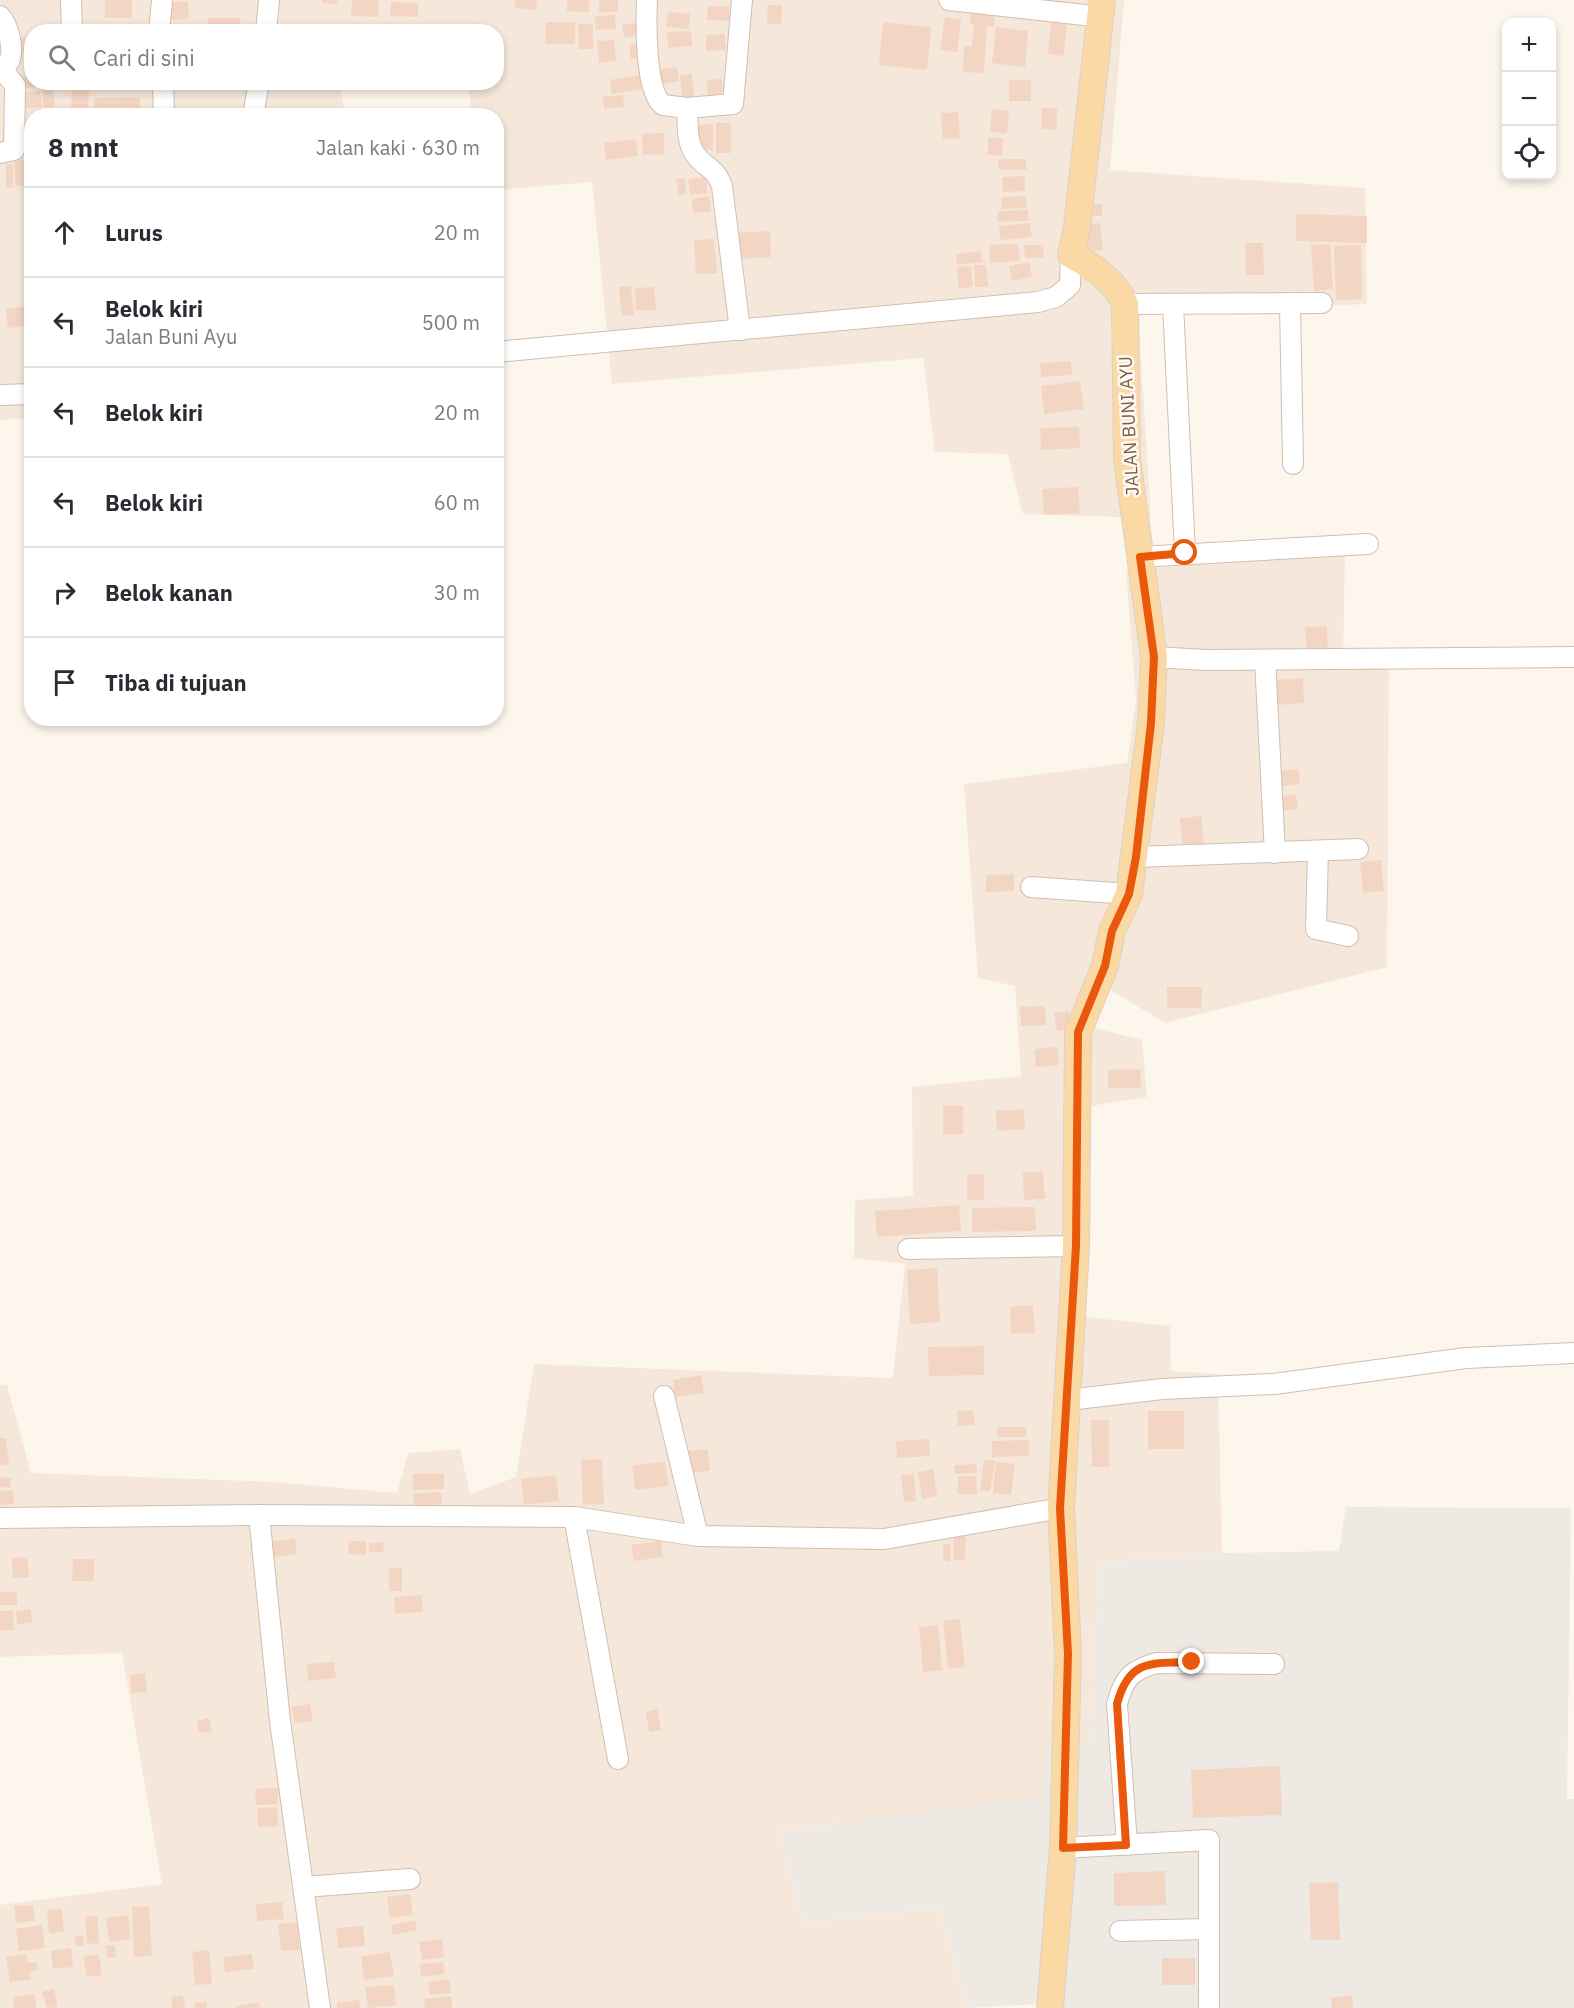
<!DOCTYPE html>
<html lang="id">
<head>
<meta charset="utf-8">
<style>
  :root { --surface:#fff; --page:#f7f7f7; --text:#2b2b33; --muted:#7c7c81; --line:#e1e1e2 }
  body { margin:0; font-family:"IBM Plex Sans",sans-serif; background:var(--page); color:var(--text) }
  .controls { position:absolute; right:18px; top:18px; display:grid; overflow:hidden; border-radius:12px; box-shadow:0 3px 9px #0003 }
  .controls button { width:54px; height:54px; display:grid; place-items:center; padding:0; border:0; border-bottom:2px solid var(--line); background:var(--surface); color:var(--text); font:30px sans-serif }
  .stop { position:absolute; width:18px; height:18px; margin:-14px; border:4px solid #ea580c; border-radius:50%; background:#fff }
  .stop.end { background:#ea580c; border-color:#fff; box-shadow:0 2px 6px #0008 }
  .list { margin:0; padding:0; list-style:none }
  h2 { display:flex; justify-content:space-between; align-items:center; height:78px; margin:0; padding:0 24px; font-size:26px }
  h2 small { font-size:20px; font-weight:400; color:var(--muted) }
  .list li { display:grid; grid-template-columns:39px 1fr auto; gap:18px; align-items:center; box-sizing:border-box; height:90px; padding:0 24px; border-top:2px solid var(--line) }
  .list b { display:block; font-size:22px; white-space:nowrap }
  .list p { margin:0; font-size:20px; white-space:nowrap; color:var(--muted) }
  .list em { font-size:20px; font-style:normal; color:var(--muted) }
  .icon { flex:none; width:33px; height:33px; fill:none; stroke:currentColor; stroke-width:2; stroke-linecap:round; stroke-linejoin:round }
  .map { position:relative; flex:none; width:1574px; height:2008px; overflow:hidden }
  .search { position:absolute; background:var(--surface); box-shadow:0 3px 9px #0003; left:24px; top:24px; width:480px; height:66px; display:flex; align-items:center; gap:15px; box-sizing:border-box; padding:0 21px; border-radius:24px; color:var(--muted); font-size:22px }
  .panel { position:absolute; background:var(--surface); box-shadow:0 3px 9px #0003; left:24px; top:108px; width:480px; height:618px; border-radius:24px }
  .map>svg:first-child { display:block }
</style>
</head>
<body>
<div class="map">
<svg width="1574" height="2008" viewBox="0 0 1574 2008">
  <rect width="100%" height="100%" fill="#fdf6ec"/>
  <g fill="#f5e8da">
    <polygon points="0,0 1124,0 1110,170 1365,188 1367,304 1138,314 1151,518 1023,514 1008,454 935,452 923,358 612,384 592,182 497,190 496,116 472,115 468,83 496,82 496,32 32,32 32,82 340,83 345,115 32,116 31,418 0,420"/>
    <polygon points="1345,553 1343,665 1389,659 1387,967 1165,1023 1102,985 1095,1028 1142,1040 1147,1097 1078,1108 1075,1316 1170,1326 1171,1371 1218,1374 1222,1553 1099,1562 1090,1746 1041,1798 778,1831 804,1923 938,1908 968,2008 0,2008 0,1905 162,1884 122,1653 0,1657 0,1385 7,1385 31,1473 273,1482 397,1493 408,1453 460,1449 470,1494 516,1477 534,1364 893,1378 905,1264 854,1258 855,1200 913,1196 912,1087 1021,1076 1015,986 978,978 964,784 1127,763 1136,700 1126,570"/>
  </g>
  <polygon fill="#efe9e4" points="1346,1507 1571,1508 1567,1799 1574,1799 1574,2008 1054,2008 1054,2003 968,2008 938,1908 804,1923 778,1831 1041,1797 1046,1744 1090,1745 1099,1562 1222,1553 1339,1551"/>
  <g fill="#f3d5c3">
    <rect x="105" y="0" width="27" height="18"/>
    <polygon points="322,0 337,0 337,4 322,3"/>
    <polygon points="352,0 379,0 378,17 351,16"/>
    <polygon points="515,0 537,0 536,10 515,8"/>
    <polygon points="567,0 589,0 589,12 567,11"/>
    <rect x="599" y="0" width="19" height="12"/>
    <polygon points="188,1 189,19 167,20 166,3"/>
    <polygon points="391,2 418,3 418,17 390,16"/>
    <polygon points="768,5 782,5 781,24 767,24"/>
    <polygon points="708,6 729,6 729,21 707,20"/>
    <polygon points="971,10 995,11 994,26 987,26 984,73 963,72 964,46 972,46 974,25 970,24"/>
    <polygon points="668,12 690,14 689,29 666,27"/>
    <polygon points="615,15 616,29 596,30 595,16"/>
    <polygon points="945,17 961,20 957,52 940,50"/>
    <rect x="208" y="18" width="32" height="14"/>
    <polygon points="647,21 650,33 624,38 622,25"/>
    <polygon points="1051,21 1067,23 1064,56 1048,54"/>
    <polygon points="546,22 575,22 575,44 545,44"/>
    <polygon points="883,22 931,27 927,70 879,65"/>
    <polygon points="578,24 593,24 593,49 579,49"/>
    <polygon points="996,27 1028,31 1025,67 992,63"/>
    <polygon points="691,31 692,46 668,48 667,32"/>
    <polygon points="725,34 726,50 706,51 706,35"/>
    <polygon points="32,37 32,52 13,53 13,38"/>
    <polygon points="614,40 616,61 599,63 597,41"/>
    <polygon points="651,42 653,56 631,59 629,45"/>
    <polygon points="677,67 679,81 655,85 653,71"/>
    <polygon points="692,74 695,103 683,104 680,75"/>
    <polygon points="640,75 643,89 612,94 610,80"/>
    <polygon points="32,76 32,82 41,82 41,86 18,90 16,78"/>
    <polygon points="722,79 723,106 708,106 707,80"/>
    <rect x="1009" y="80" width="22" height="21"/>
    <polygon points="42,82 52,82 55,107 44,108"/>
    <rect x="171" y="82" width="19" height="5"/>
    <rect x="265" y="82" width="24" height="5"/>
    <polygon points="72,85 89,85 88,112 71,111"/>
    <polygon points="40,91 42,107 20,109 19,93"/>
    <polygon points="623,95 624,107 604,109 603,97"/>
    <polygon points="140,97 140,116 94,116 94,98"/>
    <polygon points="1042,108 1057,108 1057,130 1041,129"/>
    <polygon points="992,109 1009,111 1007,133 990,132"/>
    <polygon points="958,112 960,138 943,139 941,113"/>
    <polygon points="32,123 32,139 19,140 17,124"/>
    <rect x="716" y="123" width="15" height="30"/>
    <polygon points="713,124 713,150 698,150 698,125"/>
    <polygon points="664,133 664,154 643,155 642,134"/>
    <polygon points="988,138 1003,138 1002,155 988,155"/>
    <polygon points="636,139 638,156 606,160 604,143"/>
    <polygon points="32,159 32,181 30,181 28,160"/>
    <polygon points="998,159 1026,159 1026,170 999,170"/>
    <polygon points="14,160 28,160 28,186 15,186"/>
    <rect x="6" y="164" width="7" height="24"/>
    <polygon points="1025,176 1025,191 1003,192 1002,177"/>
    <polygon points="706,177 707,193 690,195 688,179"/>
    <polygon points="684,178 687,194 679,195 676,179"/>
    <polygon points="709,196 711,211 693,213 692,199"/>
    <polygon points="1026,196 1027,208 1002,209 1001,197"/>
    <polygon points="1081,203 1102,204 1102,216 1081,216"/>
    <polygon points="1028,210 1028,221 998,222 998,211"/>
    <polygon points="1296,214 1367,216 1367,243 1296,241"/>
    <polygon points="1030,223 1032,237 1000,240 999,226"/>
    <polygon points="1100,223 1103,250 1086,252 1084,224"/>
    <polygon points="770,231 771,257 735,259 734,233"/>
    <polygon points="714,239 717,273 696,274 694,240"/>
    <polygon points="1245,243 1263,243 1264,275 1246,275"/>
    <polygon points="1018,244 1020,261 990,263 989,245"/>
    <polygon points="1330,244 1333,289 1314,291 1311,245"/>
    <polygon points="1024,245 1043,245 1044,258 1025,258"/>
    <polygon points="1361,245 1362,299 1336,300 1334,246"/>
    <polygon points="981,251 982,262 957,265 956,254"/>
    <polygon points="1029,262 1032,277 1012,281 1009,266"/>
    <polygon points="974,265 986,265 988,287 975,287"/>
    <polygon points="971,266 973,287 959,289 957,267"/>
    <polygon points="631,286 634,315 622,316 619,287"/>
    <polygon points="654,287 656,310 636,311 635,288"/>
    <polygon points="32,306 32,325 8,328 6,309"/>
    <polygon points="1071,361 1072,375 1041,377 1040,363"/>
    <polygon points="1080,381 1084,409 1044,414 1041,386"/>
    <polygon points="1079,427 1080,448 1041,450 1040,428"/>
    <polygon points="1078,487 1080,513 1044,515 1042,489"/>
    <polygon points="1327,626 1328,654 1307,655 1305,627"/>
    <polygon points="1303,678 1304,703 1276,705 1275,680"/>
    <polygon points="1298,769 1300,784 1274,787 1272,772"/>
    <polygon points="1296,794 1298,809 1273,812 1272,797"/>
    <polygon points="1201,816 1204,846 1183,848 1180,818"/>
    <polygon points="1381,860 1384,891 1363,893 1360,862"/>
    <polygon points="1014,874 1014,891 986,892 986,875"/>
    <polygon points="1167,987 1202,987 1201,1008 1167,1008"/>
    <polygon points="1045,1006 1046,1025 1021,1026 1020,1007"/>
    <polygon points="1069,1011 1072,1029 1057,1031 1054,1013"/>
    <polygon points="1057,1047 1059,1065 1036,1067 1035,1049"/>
    <polygon points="1140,1069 1141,1088 1108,1088 1108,1070"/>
    <rect x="943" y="1106" width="20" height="28"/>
    <polygon points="1024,1109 1025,1129 997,1131 996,1111"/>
    <polygon points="1023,1172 1043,1172 1045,1199 1024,1200"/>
    <rect x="967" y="1174" width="17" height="26"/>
    <polygon points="959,1205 961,1231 877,1237 875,1211"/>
    <polygon points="1035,1207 1036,1231 972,1232 972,1208"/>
    <polygon points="937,1268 940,1322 910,1324 907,1270"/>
    <polygon points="1033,1305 1035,1333 1011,1334 1010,1307"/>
    <polygon points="984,1346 984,1375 929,1376 928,1347"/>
    <polygon points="701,1375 704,1393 675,1397 673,1380"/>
    <polygon points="973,1410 975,1425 958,1426 957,1411"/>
    <rect x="1148" y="1411" width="36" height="38"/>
    <polygon points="1091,1420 1109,1420 1109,1467 1092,1467"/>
    <rect x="997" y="1427" width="29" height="10"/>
    <polygon points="0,1438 6,1438 9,1464 0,1465"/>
    <polygon points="929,1439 930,1456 897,1458 896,1441"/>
    <polygon points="1029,1440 1029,1456 992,1457 992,1441"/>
    <polygon points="708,1449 710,1471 685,1473 683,1451"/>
    <polygon points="602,1459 604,1504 583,1505 581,1460"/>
    <polygon points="984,1460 995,1461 990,1492 980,1490"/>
    <polygon points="665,1462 668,1486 635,1490 632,1465"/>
    <polygon points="996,1462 1015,1464 1011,1495 993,1493"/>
    <polygon points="976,1464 977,1473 955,1474 954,1465"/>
    <polygon points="933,1469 937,1496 922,1499 918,1472"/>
    <polygon points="444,1473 444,1489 413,1490 413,1474"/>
    <polygon points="914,1474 916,1501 904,1502 901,1475"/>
    <polygon points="556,1475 559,1501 524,1505 521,1479"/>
    <polygon points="958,1476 976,1476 977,1494 958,1494"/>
    <polygon points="0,1477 11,1478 10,1488 0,1487"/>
    <polygon points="13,1490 14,1504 0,1505 0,1491"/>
    <polygon points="441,1492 442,1504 414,1506 413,1494"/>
    <polygon points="954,1534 966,1534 965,1560 953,1560"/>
    <polygon points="295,1539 297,1554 273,1557 272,1541"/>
    <polygon points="349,1541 366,1541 366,1555 348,1554"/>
    <polygon points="661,1541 663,1557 634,1561 631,1545"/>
    <polygon points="383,1542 384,1552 369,1552 369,1543"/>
    <polygon points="943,1544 951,1544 950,1562 943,1561"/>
    <polygon points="27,1557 29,1577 13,1578 12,1558"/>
    <polygon points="73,1559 94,1559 94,1581 72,1581"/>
    <rect x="389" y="1568" width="13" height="23"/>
    <rect x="0" y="1592" width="17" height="13"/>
    <polygon points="422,1595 423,1612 395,1614 394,1597"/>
    <polygon points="31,1609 32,1623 17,1624 16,1611"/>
    <polygon points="0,1611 13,1611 14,1630 0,1631"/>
    <polygon points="960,1619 965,1667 948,1669 943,1621"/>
    <polygon points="938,1625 942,1670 923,1672 919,1627"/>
    <polygon points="334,1662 336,1678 308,1681 307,1664"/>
    <polygon points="145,1673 147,1692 131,1693 130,1675"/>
    <polygon points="310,1704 313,1721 294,1723 292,1707"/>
    <polygon points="657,1709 661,1730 649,1732 646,1712"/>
    <polygon points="209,1718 212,1731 199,1733 197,1721"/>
    <polygon points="1280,1766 1282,1815 1193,1818 1191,1770"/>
    <polygon points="278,1788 278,1804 256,1805 255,1789"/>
    <polygon points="277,1807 278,1826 258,1827 257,1808"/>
    <polygon points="1165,1871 1166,1905 1114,1906 1114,1873"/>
    <polygon points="1338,1882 1340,1940 1311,1940 1309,1883"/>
    <polygon points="410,1894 413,1915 390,1918 387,1897"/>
    <polygon points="282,1902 284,1919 257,1921 256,1904"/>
    <polygon points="33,1905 35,1921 16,1923 14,1906"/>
    <polygon points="149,1906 152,1956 134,1957 132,1907"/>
    <polygon points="62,1909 64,1932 49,1933 47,1910"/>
    <polygon points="128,1915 131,1939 109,1942 106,1918"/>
    <polygon points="97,1916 99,1943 87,1944 85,1917"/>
    <polygon points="415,1920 417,1930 393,1935 391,1925"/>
    <polygon points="297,1922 300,1950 281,1951 278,1924"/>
    <polygon points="42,1925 45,1948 19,1951 16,1929"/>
    <polygon points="363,1926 365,1946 338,1948 336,1928"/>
    <polygon points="83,1936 84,1945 76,1946 75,1937"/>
    <polygon points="442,1939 444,1957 422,1960 419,1942"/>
    <polygon points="115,1945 116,1957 107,1958 106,1946"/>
    <polygon points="71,1948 73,1967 53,1969 51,1951"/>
    <polygon points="209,1950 212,1984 195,1985 192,1952"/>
    <polygon points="390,1952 394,1976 364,1980 361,1956"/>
    <polygon points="27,1954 28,1963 37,1962 38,1970 30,1971 31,1979 10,1982 6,1957"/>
    <polygon points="99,1954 102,1975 87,1977 83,1957"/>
    <polygon points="252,1954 254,1969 225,1972 223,1957"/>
    <rect x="1162" y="1958" width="33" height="27"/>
    <polygon points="443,1962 445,1974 421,1977 420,1964"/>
    <polygon points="449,1979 451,1993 430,1995 428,1982"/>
    <polygon points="394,1985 396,2005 368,2008 365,1987"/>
    <polygon points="54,1989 58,2007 47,2008 42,1992"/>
    <polygon points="35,1994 36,2008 14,2008 13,1997"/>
    <polygon points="183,1995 185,2008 172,2008 171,1997"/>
    <polygon points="1352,1995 1353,2008 1332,2008 1331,1998"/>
    <polygon points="451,1996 452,2008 425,2008 424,1999"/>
    <polygon points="359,2000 360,2008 337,2008 337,2003"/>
    <polygon points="206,2002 207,2008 195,2008 195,2003"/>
    <polygon points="259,2002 260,2008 237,2008 237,2006"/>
  </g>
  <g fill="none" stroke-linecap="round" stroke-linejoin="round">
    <defs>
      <g id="minor">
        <polyline points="71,0 72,32"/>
        <path d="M647,0C646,22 645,93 663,105L687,108L733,104L742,0"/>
        <polyline points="949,0 1102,17"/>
        <path d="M0,16C8,24 14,48 10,59C8,65 4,65 4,72L15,85L14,150L0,153"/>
        <polyline points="159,32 162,0"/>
        <polyline points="266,32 269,0"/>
        <polyline points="163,82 164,116"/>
        <path d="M687,108C688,122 686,142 695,154C705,169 714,165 722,186L740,330"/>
        <polyline points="253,116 259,82"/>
        <polyline points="1290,303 1293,464"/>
        <polyline points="1125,304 1322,303"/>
        <polyline points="1173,304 1185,553"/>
        <polyline points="496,352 1038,302 1056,297 1070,285 1071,255"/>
        <polyline points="0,395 32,394"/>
        <polyline points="1140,557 1368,544"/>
        <polyline points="1154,657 1206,660 1574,657"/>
        <polyline points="1265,660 1275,853"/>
        <polyline points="1318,851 1316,929 1348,936"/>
        <polyline points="1136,857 1358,849"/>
        <polyline points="1031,887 1129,894"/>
        <polyline points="908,1249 1076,1246"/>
        <polyline points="664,1396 698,1536"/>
        <polyline points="1068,1400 1162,1389 1274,1384 1466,1358 1574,1353"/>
        <polyline points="259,1515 280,1721 320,2008"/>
        <polyline points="574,1517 618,1759"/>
        <polyline points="0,1518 259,1515 574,1517 698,1536 884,1539 1061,1508"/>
        <path d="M1127,1845L1117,1704C1124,1678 1130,1671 1156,1663L1274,1664"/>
        <polyline points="1063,1848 1209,1840 1209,2008"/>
        <polyline points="304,1887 410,1879"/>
        <polyline points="1120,1931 1207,1929"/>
      </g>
      <path id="major" d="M1050,2008L1063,1848L1068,1654L1061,1508L1076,1246L1078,1032L1105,966L1112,931L1129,894L1151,723L1154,657L1127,459L1125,304C1115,281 1093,266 1071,255L1077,228L1102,0"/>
    </defs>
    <use href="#minor" stroke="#d1beb0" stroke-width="22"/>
    <use href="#major" stroke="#dad1cd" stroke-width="28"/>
    <use href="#minor" stroke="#fff" stroke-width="20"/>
    <use href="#major" stroke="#fbd9a5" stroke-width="26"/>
  </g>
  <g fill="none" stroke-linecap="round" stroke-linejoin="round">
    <path stroke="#ea580c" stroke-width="8" d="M1185,553L1140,557L1154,657L1151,723L1136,857L1129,894L1112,931L1105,966L1078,1032L1076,1246L1060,1508L1068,1654L1063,1848L1126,1845L1117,1704C1129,1659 1151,1663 1192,1662"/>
  </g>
  <g text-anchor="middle" stroke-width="5" stroke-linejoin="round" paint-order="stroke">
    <g font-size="18" fill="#7a5c4d" stroke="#fffaf3">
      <text transform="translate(1129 426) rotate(-93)" y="6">JALAN BUNI AYU</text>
    </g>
  </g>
</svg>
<div class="controls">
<button>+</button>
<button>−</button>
<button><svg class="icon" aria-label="locate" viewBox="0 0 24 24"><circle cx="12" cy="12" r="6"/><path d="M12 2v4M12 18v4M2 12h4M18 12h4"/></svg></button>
</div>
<div class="stop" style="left:1185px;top:553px"></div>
<div class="stop end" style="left:1192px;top:1662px"></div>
<div class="search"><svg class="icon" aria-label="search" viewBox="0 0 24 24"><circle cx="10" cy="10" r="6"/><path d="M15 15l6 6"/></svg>Cari di sini</div>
<section class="panel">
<h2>8 mnt<small>Jalan kaki · 630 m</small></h2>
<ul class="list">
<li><svg class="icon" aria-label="ahead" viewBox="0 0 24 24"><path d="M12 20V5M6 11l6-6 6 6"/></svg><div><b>Lurus</b></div><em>20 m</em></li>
<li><svg class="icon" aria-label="left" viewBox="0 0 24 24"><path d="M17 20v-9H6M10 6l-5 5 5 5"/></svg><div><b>Belok kiri</b><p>Jalan Buni Ayu</p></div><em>500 m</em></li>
<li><svg class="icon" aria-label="left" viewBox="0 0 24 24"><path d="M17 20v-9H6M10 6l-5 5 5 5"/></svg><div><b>Belok kiri</b></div><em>20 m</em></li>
<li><svg class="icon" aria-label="left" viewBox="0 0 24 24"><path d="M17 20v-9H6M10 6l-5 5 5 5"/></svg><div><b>Belok kiri</b></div><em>60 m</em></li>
<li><svg class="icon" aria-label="right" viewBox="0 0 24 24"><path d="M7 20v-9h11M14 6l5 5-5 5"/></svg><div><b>Belok kanan</b></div><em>30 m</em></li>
<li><svg class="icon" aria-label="arrive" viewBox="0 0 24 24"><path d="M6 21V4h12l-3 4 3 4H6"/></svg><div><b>Tiba di tujuan</b></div></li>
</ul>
</section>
</div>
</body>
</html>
